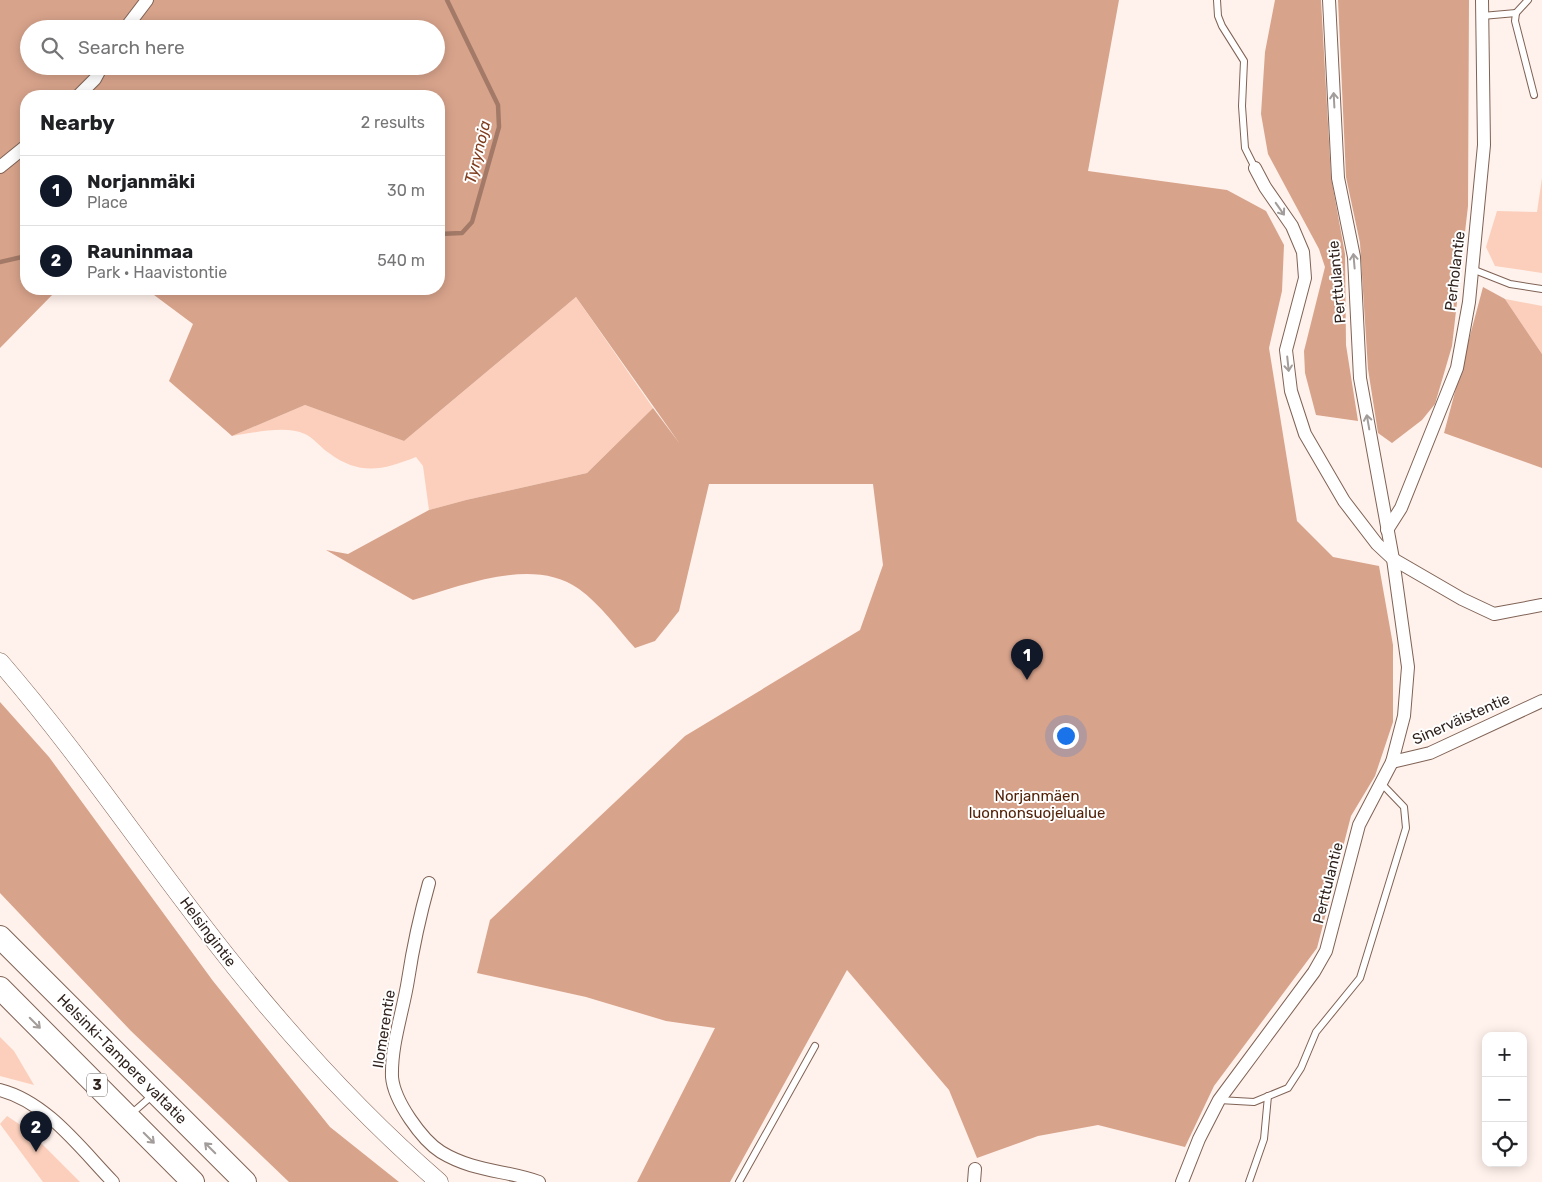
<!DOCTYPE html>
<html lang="en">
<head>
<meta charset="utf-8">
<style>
  :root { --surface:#fff; --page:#f2f2f2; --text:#202124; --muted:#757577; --line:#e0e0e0; --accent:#111827 }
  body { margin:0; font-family:Rubik,sans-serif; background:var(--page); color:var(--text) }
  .controls { position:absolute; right:15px; bottom:15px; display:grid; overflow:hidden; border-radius:10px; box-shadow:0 2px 12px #0003 }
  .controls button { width:45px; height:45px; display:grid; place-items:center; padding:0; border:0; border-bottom:1px solid var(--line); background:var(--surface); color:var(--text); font:25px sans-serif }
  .you { position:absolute; left:1065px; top:735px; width:18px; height:18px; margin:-12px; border:4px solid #fff; border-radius:50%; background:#1a73e8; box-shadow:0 0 0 8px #1a73e833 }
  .badge { display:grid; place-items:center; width:32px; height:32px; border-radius:50%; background:var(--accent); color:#fff; font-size:16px; font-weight:700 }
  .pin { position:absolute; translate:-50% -41px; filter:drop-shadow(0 1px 2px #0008) }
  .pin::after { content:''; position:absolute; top:26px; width:18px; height:15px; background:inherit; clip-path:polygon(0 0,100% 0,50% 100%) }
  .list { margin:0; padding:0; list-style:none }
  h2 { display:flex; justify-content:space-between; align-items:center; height:65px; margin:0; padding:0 20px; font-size:21px }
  h2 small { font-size:16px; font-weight:400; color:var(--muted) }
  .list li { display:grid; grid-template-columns:32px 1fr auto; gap:15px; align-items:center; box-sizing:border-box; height:70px; padding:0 20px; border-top:1px solid var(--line) }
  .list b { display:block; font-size:19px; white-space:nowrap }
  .list p { margin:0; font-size:16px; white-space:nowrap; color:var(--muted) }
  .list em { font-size:16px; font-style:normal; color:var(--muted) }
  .icon { flex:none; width:28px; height:28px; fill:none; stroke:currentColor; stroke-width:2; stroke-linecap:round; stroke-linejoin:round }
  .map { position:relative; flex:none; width:1542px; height:1182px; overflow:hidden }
  .search { position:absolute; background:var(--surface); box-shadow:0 2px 12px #0003; left:20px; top:20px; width:425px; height:55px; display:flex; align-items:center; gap:12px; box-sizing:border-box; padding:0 18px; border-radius:28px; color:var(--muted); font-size:19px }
  .panel { position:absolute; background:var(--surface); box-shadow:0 2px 12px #0003; left:20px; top:90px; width:425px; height:205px; border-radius:20px }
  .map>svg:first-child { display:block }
</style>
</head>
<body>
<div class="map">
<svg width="1542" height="1182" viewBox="0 0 1542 1182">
  <rect width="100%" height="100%" fill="#fff1eb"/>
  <g fill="#fbcfbb">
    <polygon points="1542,178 1542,273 1495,266 1486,247 1497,211 1537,212"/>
    <path d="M576,297L653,408L587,473L466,500L429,510L423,466L416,457C383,470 360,476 329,453C321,448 314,438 305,434C286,425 252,433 232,436L305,405L404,441Z"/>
    <polygon points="1505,299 1542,306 1542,354"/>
    <polygon points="0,1037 14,1051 34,1085 0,1076"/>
    <polygon points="7,1116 28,1130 80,1182 43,1182 0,1124"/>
  </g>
  <g fill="#d8a38b" fill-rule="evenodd">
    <path d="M0,0H1119L1088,171L1227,190L1266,211L1284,245L1282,291L1269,348L1297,521L1333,557L1379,566L1393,645V722L1375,776L1351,816L1317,948L1214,1086L1185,1147L1098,1125L1038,1136L977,1158L949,1090L847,970L730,1182H637L715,1028L666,1021L586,997L477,973L490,920L685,736L860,630L883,565L873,484H709L679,611L655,641L635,648C618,629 600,604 579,589C533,556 461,586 413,600L326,550L348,554L429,510L466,500L587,473L653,408L680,444L576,297L404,441L305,405L232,436L169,381L193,324L146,289H439V96H26V289H72L57,290L0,348ZM29,29H436V66H29Z"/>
    <polygon points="1275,0 1321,0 1331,177 1345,254 1346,345 1358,421 1316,415 1305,373 1304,351 1325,267 1319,249 1268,154 1261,114 1265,52"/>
    <polygon points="1338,0 1469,0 1468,206 1452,346 1435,404 1422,420 1392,443 1378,433 1368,369 1360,243 1346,177"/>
    <polygon points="1483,287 1505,299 1542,354 1542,468 1444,433"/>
    <polygon points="0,702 49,757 213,981 330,1127 399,1182 289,1182 131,1031 0,893"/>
  </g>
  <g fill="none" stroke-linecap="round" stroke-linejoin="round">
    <g stroke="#a37a68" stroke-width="4.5">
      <polyline points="439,234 462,233 472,222 499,127 498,105 447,0"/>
      <polyline points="0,262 26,256"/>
    </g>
    <defs>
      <g id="service">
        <polyline points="1217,0 1218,16 1222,26 1244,61 1242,106 1245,148 1255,168"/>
        <polyline points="1528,0 1516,13 1515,21 1534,95"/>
        <polyline points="1482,16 1516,13"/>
        <polyline points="1472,269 1510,284 1542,289"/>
        <polyline points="1219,1100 1254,1102 1288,1088 1301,1068 1316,1032 1360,978 1406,828 1404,807 1381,783"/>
        <polyline points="131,1114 154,1094"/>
        <polyline points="739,1182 815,1046"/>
        <polyline points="1249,1182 1264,1139 1268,1096"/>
      </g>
      <g id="minor">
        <polyline points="125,29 147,0"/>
        <polyline points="78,96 95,79 102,66"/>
        <polyline points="0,167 26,146"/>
        <polyline points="1255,168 1265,187 1292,226 1303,252 1305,278 1286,350 1291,391 1305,434 1344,501 1377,544 1393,559 1462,599 1494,614 1542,605"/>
        <polyline points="1387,530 1401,508 1457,368 1469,302 1484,145 1482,0"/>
        <polyline points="1392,762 1430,753 1542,701"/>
        <path d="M429,883C420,915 413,947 408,980C403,1012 391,1044 392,1077C394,1101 422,1140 441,1152C474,1172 506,1170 539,1182"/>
        <path d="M0,1090C47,1102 81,1149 113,1182"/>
        <polyline points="974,1182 975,1169"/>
        <polyline points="1182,1182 1199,1139 1219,1100 1314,972 1326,951 1359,825 1392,762 1404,716 1408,667 1393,559 1360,378 1354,257 1338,178 1329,0"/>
      </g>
      <path id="secondary" d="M0,662C85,760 155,868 236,968C298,1045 364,1117 439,1182"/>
      <g id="motorway">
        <polyline points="0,937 245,1182"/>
        <polyline points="0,988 193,1182"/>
      </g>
    </defs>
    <use href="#service" stroke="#7f6255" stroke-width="8"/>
    <use href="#minor" stroke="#7f6255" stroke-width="14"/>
    <use href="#secondary" stroke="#7f6255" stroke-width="19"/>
    <use href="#motorway" stroke="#7f6255" stroke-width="24"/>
    <use href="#service" stroke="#fff" stroke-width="6"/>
    <use href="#minor" stroke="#fff" stroke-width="12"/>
    <use href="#secondary" stroke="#fff" stroke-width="18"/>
    <use href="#motorway" stroke="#fff" stroke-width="22"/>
  </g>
  <defs><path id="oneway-shaft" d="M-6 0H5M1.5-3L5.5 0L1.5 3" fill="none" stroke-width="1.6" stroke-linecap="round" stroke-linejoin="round" transform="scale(1.25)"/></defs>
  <g stroke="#a29c9a">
    <use href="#oneway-shaft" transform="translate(1334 100) rotate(-93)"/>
    <use href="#oneway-shaft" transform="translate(1280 209) rotate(55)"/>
    <use href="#oneway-shaft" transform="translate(1354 261) rotate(-95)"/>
    <use href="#oneway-shaft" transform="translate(1288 364) rotate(84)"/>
    <use href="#oneway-shaft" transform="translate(1368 422) rotate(-100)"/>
    <use href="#oneway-shaft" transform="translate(35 1023) rotate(45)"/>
    <use href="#oneway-shaft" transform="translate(149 1138) rotate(45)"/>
    <use href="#oneway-shaft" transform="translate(210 1148) rotate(-135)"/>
  </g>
  <g text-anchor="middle" stroke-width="4" stroke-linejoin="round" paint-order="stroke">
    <rect fill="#fff" stroke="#6f6662" stroke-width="1" x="87" y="1073.5" width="20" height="23" rx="4"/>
    <g font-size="14" font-weight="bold" fill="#31241f">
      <text x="97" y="1090">3</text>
    </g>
    <g font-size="15" fill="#31241f" stroke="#fff">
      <text transform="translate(1455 271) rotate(-83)" y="5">Perholantie</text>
      <text transform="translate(1337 282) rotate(-95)" y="5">Perttulantie</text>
      <text transform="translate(1461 719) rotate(-24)" y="5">Sinerväistentie</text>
      <text transform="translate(1328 883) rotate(-76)" y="5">Perttulantie</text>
      <text transform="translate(208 932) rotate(53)" y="5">Helsingintie</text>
      <text transform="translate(384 1029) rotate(-81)" y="5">Ilomerentie</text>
      <text transform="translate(122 1059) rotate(45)" y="5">Helsinki-Tampere valtatie</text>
    </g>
    <g font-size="15" fill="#522107" stroke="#fff">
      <text x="1037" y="801">Norjanmäen<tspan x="1037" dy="17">luonnonsuojelualue</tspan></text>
    </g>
    <g font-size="16" font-style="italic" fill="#803e1e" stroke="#fff">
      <text transform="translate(477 152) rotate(-76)" y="6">Tyrynoja</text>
    </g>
  </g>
</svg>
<div class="controls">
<button>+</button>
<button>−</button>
<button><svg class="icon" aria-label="locate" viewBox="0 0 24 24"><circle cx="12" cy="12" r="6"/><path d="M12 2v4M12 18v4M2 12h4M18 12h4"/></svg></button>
</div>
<div class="you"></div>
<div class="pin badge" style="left:1027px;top:680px">1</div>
<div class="pin badge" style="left:36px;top:1152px">2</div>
<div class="search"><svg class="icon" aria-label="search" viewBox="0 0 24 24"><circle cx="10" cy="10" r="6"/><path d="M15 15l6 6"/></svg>Search here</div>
<section class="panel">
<h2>Nearby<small>2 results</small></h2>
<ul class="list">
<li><span class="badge">1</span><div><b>Norjanmäki</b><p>Place</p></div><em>30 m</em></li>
<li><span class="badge">2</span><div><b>Rauninmaa</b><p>Park · Haavistontie</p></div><em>540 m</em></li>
</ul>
</section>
</div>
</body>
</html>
